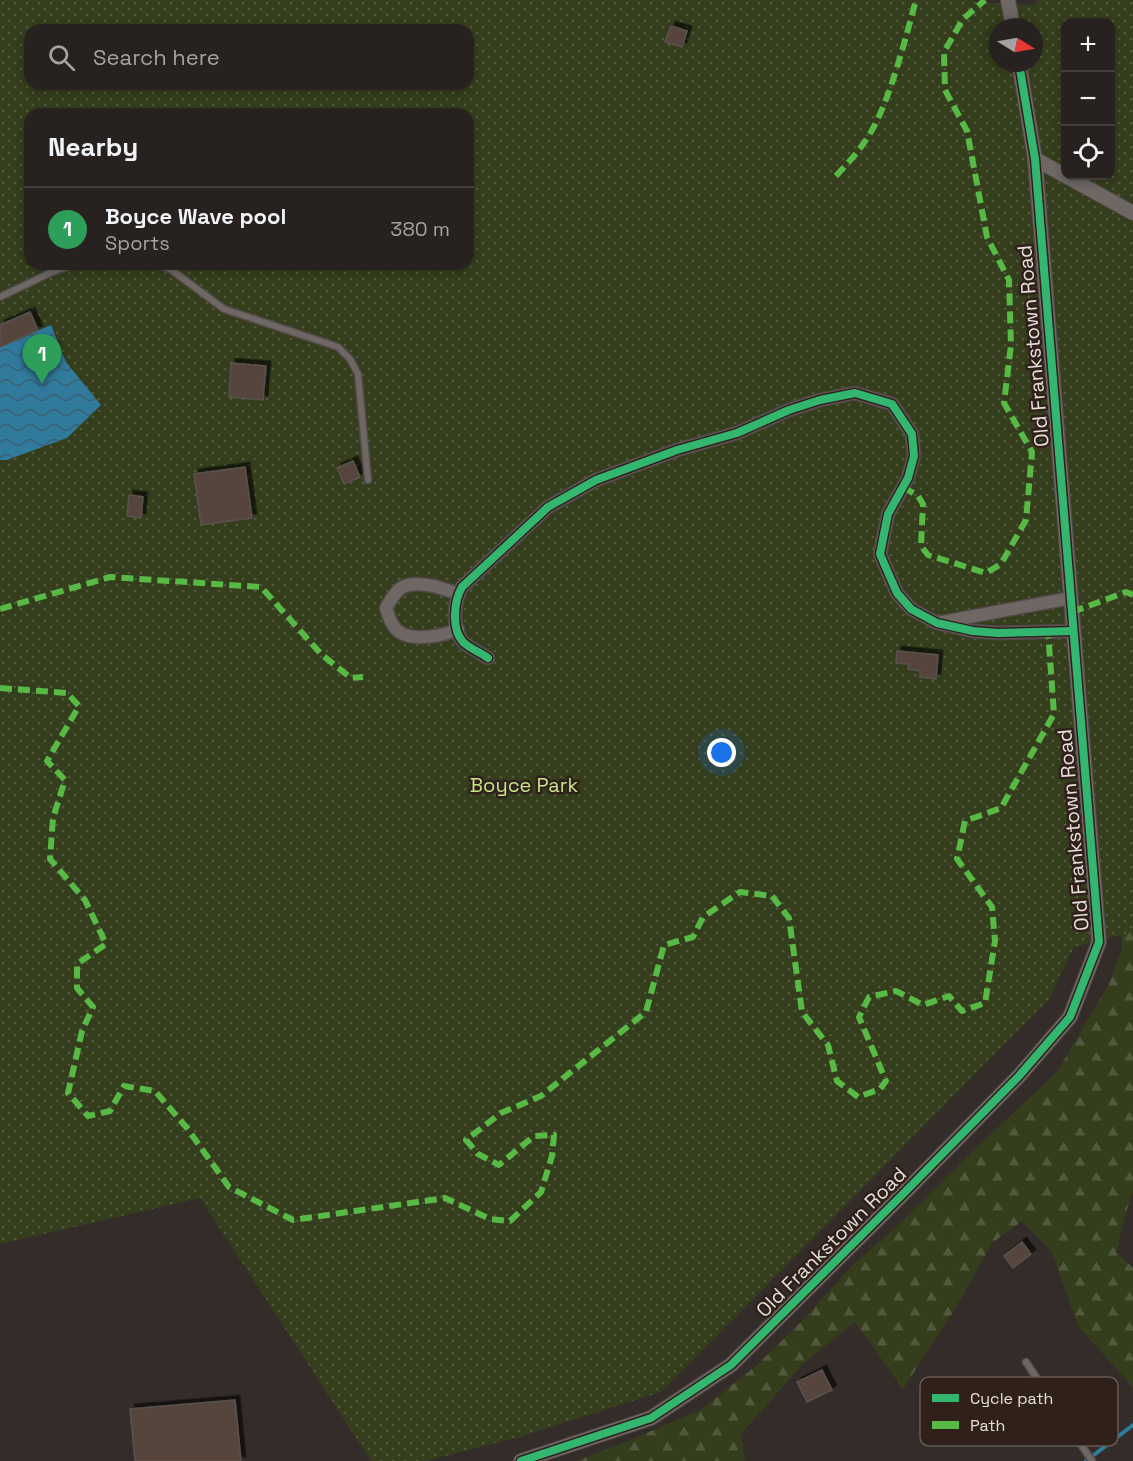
<!DOCTYPE html>
<html lang="en">
<head>
<meta charset="utf-8">
<style>
  :root { --surface:#27211f; --page:#332e2c; --text:#f1f3f6; --muted:#a4a3a4; --line:#433e3d; --accent:#a9a09c }
  body { margin:0; font-family:"Space Grotesk",sans-serif; background:var(--page); color:var(--text) }
  .controls { position:absolute; right:18px; top:18px; display:grid; overflow:hidden; border-radius:12px; box-shadow:0 3px 9px #0003 }
  .controls button { width:54px; height:54px; display:grid; place-items:center; padding:0; border:0; border-bottom:2px solid var(--line); background:var(--surface); color:var(--text); font:30px sans-serif }
  .compass { position:absolute; left:989px; top:18px; width:54px; height:54px; border-radius:50%; background:var(--surface); box-shadow:0 3px 9px #0003; rotate:101deg }
  .you { position:absolute; left:722px; top:753px; width:21px; height:21px; margin:-15px; border:4px solid #fff; border-radius:50%; background:#1a73e8; box-shadow:0 0 0 9px #1a73e833 }
  .badge { display:grid; place-items:center; width:39px; height:39px; border-radius:50%; background:var(--accent); color:#fff; font-size:20px; font-weight:700 }
  .pin { position:absolute; translate:-50% -50px; filter:drop-shadow(0 2px 3px #0008) }
  .pin::after { content:''; position:absolute; top:32px; width:21px; height:18px; background:inherit; clip-path:polygon(0 0,100% 0,50% 100%) }
  .list { margin:0; padding:0; list-style:none }
  h2 { display:flex; justify-content:space-between; align-items:center; height:78px; margin:0; padding:0 24px; font-size:26px }
  h2 small { font-size:20px; font-weight:400; color:var(--muted) }
  .list li { display:grid; grid-template-columns:39px 1fr auto; gap:18px; align-items:center; box-sizing:border-box; height:84px; padding:0 24px; border-top:2px solid var(--line) }
  .list b { display:block; font-size:22px; white-space:nowrap }
  .list p { margin:0; font-size:20px; white-space:nowrap; color:var(--muted) }
  .list em { font-size:20px; font-style:normal; color:var(--muted) }
  .icon { flex:none; width:33px; height:33px; fill:none; stroke:currentColor; stroke-width:2; stroke-linecap:round; stroke-linejoin:round }
  .map { position:relative; flex:none; width:1133px; height:1461px; overflow:hidden }
  .search { position:absolute; background:var(--surface); box-shadow:0 3px 9px #0003; left:24px; top:24px; width:450px; height:66px; display:flex; align-items:center; gap:15px; box-sizing:border-box; padding:0 21px; border-radius:18px; color:var(--muted); font-size:22px }
  .panel { position:absolute; background:var(--surface); box-shadow:0 3px 9px #0003; left:24px; top:108px; width:450px; height:162px; border-radius:18px }
  .map>svg:first-child { display:block }
</style>
</head>
<body>
<div class="map">
<svg width="1133" height="1461" viewBox="0 0 1133 1461">
  <defs>
    <pattern id="forest-firs" width="22" height="20" patternUnits="userSpaceOnUse" patternTransform="scale(1.5)"><rect width="22" height="20" fill="#343d1c"/><path d="M5 1l3.5 6h-7zM16 11l3.5 6h-7z" fill="#51593c"/></pattern>
    <pattern id="park-dots" width="8" height="8" patternUnits="userSpaceOnUse" patternTransform="scale(1.5)"><rect width="8" height="8" fill="#343d1c"/><path d="M2 2h.1M6 6h.1" fill="none" stroke="#51593c" stroke-width="1.8" stroke-linecap="round"/></pattern>
    <pattern id="water-waves" width="16" height="10" patternUnits="userSpaceOnUse" patternTransform="scale(1.5)"><rect width="16" height="10" fill="#307a9c"/><path d="M0 5q4-4 8 0t8 0" fill="none" stroke="#3a6173"/></pattern>
    <filter id="shadow"><feDropShadow dx="4.5" dy="-4.5" stdDeviation="0" flood-color="#0009"/></filter>
  </defs>
  <rect width="100%" height="100%" fill="#342c29"/>
  <polygon fill="url(#forest-firs)" points="1133,509 1133,1194 1131,1195 1116,1252 1133,1268 1133,1387 1078,1326 1052,1252 1022,1221 992,1243 953,1312 903,1389 855,1322 803,1364 741,1434 745,1461 576,1461 628,1441 702,1409 757,1365 803,1320 852,1266 898,1225 975,1149 1057,1072 1108,986 1122,949 1122,874"/>
  <path fill="url(#park-dots)" fill-rule="evenodd" d="M0,0H972L980,3L1036,5L1037,0H1133V932L1074,947L1048,1001L661,1392L519,1437L426,1461H371L200,1198L0,1244ZM1066,22H1110V176H1066ZM998,27H1034V63H998ZM30,30H468V84H30ZM30,114H468V264H30Z"/>
  <polygon fill="url(#water-waves)" points="51,325 66,362 101,405 67,438 7,460 0,460 0,347"/>
  <g fill="none" stroke-linecap="round" stroke-linejoin="round">
    <polyline stroke="#307a9c" stroke-width="4" points="1086,1461 1133,1425"/>
  </g>
  <g fill="#54453e" stroke="#59524f" stroke-width="1.5" filter="url(#shadow)">
    <polygon points="671,26 687,31 682,47 665,42"/>
    <polygon points="30,312 38,330 0,347 0,325"/>
    <polygon points="231,363 266,366 263,400 229,397"/>
    <polygon points="353,461 360,477 344,484 337,468"/>
    <polygon points="245,467 252,518 201,525 194,474"/>
    <polygon points="129,495 143,497 141,518 127,516"/>
    <polygon points="897,651 938,655 936,679 920,677 920,671 908,669 909,664 896,663"/>
    <polygon points="1022,1242 1031,1254 1013,1268 1004,1256"/>
    <polygon points="822,1370 832,1390 807,1402 797,1382"/>
    <polygon points="235,1400 241,1461 135,1461 130,1409"/>
  </g>
  <g fill="none" stroke-linecap="round" stroke-linejoin="round">
    <defs>
      <g id="service">
        <polyline points="156,264 170,269 224,309 338,347 350,359 358,374 368,480"/>
        <polyline points="0,297 52,272 75,264"/>
        <polyline points="1026,1362 1092,1461"/>
      </g>
      <g id="minor">
        <path d="M458,594C443,588 415,579 401,588C394,593 390,601 386,608C389,617 392,628 401,633C415,641 444,636 458,629"/>
        <polyline points="942,622 1071,598"/>
        <path d="M488,658C481,653 469,648 463,642C451,629 454,601 462,587L548,507L596,480L677,450L737,433L789,410L820,400L855,393L892,404L912,434L914,456L908,478L888,514L880,554L897,593L911,609L937,623L973,631L998,633L1073,631"/>
      </g>
      <g id="tertiary">
        <polyline points="1008,0 1013,27"/>
        <polyline points="1035,159 1133,213"/>
        <polyline points="521,1461 651,1418 731,1365 901,1196 1019,1076 1070,1017 1099,942 1035,159 1019,63"/>
      </g>
    </defs>
    <use href="#service" stroke="#514947" stroke-width="9"/>
    <use href="#minor" stroke="#514947" stroke-width="15"/>
    <use href="#tertiary" stroke="#514947" stroke-width="16"/>
    <use href="#service" stroke="#6e6764" stroke-width="6"/>
    <use href="#minor" stroke="#6e6764" stroke-width="12"/>
    <use href="#tertiary" stroke="#6e6764" stroke-width="14"/>
    <g stroke="#58b947" stroke-width="6" stroke-dasharray="12 6" stroke-linecap="butt">
      <path d="M836,176C849,162 861,149 871,132C891,97 905,40 916,0"/>
      <polyline points="903,487 918,496 923,504 921,546 928,555 986,573 1001,564 1026,520 1032,452 1004,403 1011,345 1009,280 987,237 967,131 945,90 944,52 963,19 985,0"/>
      <polyline points="0,609 110,577 261,587 322,655 351,678 363,677"/>
      <polyline points="1072,612 1126,592 1133,595"/>
      <polyline points="0,688 67,693 79,706 47,761 65,780 53,818 50,859 85,900 106,944 77,964 77,988 93,1007 82,1031 68,1093 88,1116 110,1111 124,1086 155,1091 187,1128 229,1187 293,1220 445,1198 490,1219 510,1221 541,1192 552,1156 554,1135 534,1136 499,1165 478,1154 466,1140 501,1113 541,1096 646,1012 664,945 693,937 703,917 740,892 772,896 789,918 802,1012 828,1045 837,1081 858,1097 880,1089 886,1081 859,1017 869,997 896,991 923,1005 949,996 962,1011 985,1003 995,941 992,907 957,859 965,821 1001,808 1054,714 1048,631"/>
    </g>
    <defs>
      <g id="cycleway">
        <path d="M488,658C481,653 469,648 463,642C451,629 454,601 462,587L548,507L596,480L677,450L737,433L789,410L820,400L855,393L892,404L912,434L914,456L908,478L888,514L880,554L897,593L911,609L937,623L973,631L998,633L1073,631"/>
        <polyline points="521,1461 651,1418 731,1365 901,1196 1019,1076 1070,1017 1099,942 1035,159 1019,63"/>
      </g>
    </defs>
    <use href="#cycleway" stroke="#2f211a" stroke-width="11"/>
    <use href="#cycleway" stroke="#33b770" stroke-width="8"/>
  </g>
  <g text-anchor="middle" stroke-width="5" stroke-linejoin="round" paint-order="stroke">
    <g font-size="20" fill="#e8deda" stroke="#2f211a">
      <text transform="translate(1033 346) rotate(-95)" y="7">Old Frankstown Road</text>
      <text transform="translate(1073 830) rotate(-95)" y="7">Old Frankstown Road</text>
      <text transform="translate(831 1242) rotate(-45)" y="7">Old Frankstown Road</text>
    </g>
    <g font-size="20" fill="#c6e586" stroke="#2f211a">
      <text x="524" y="792">Boyce Park</text>
    </g>
  </g>
  <rect x="920" y="1377" width="198" height="69" rx="9" fill="#2f211a" stroke="#665a54" stroke-width="1.5"/>
  <rect x="932" y="1394" width="27" height="8" fill="#33b770"/>
  <rect x="932" y="1421" width="27" height="8" fill="#58b947"/>
  <g font-size="16" fill="#e8deda">
    <text x="970" y="1404">Cycle path</text>
    <text x="970" y="1431">Path</text>
  </g>
</svg>
<div class="controls">
<button>+</button>
<button>−</button>
<button><svg class="icon" aria-label="locate" viewBox="0 0 24 24"><circle cx="12" cy="12" r="6"/><path d="M12 2v4M12 18v4M2 12h4M18 12h4"/></svg></button>
</div>
<svg class="compass" viewBox="-18 -18 36 36"><path d="M0-13l5 13h-10z" fill="#e53935"/><path d="M0 13l5-13h-10z" fill="#a4a3a4"/></svg>
<div class="you"></div>
<div class="pin badge" style="left:42px;top:384px;background:#2e9e5b">1</div>
<div class="search"><svg class="icon" aria-label="search" viewBox="0 0 24 24"><circle cx="10" cy="10" r="6"/><path d="M15 15l6 6"/></svg>Search here</div>
<section class="panel">
<h2>Nearby<small></small></h2>
<ul class="list">
<li><span class="badge" style="background:#2e9e5b">1</span><div><b>Boyce Wave pool</b><p>Sports</p></div><em>380 m</em></li>
</ul>
</section>
</div>
</body>
</html>
